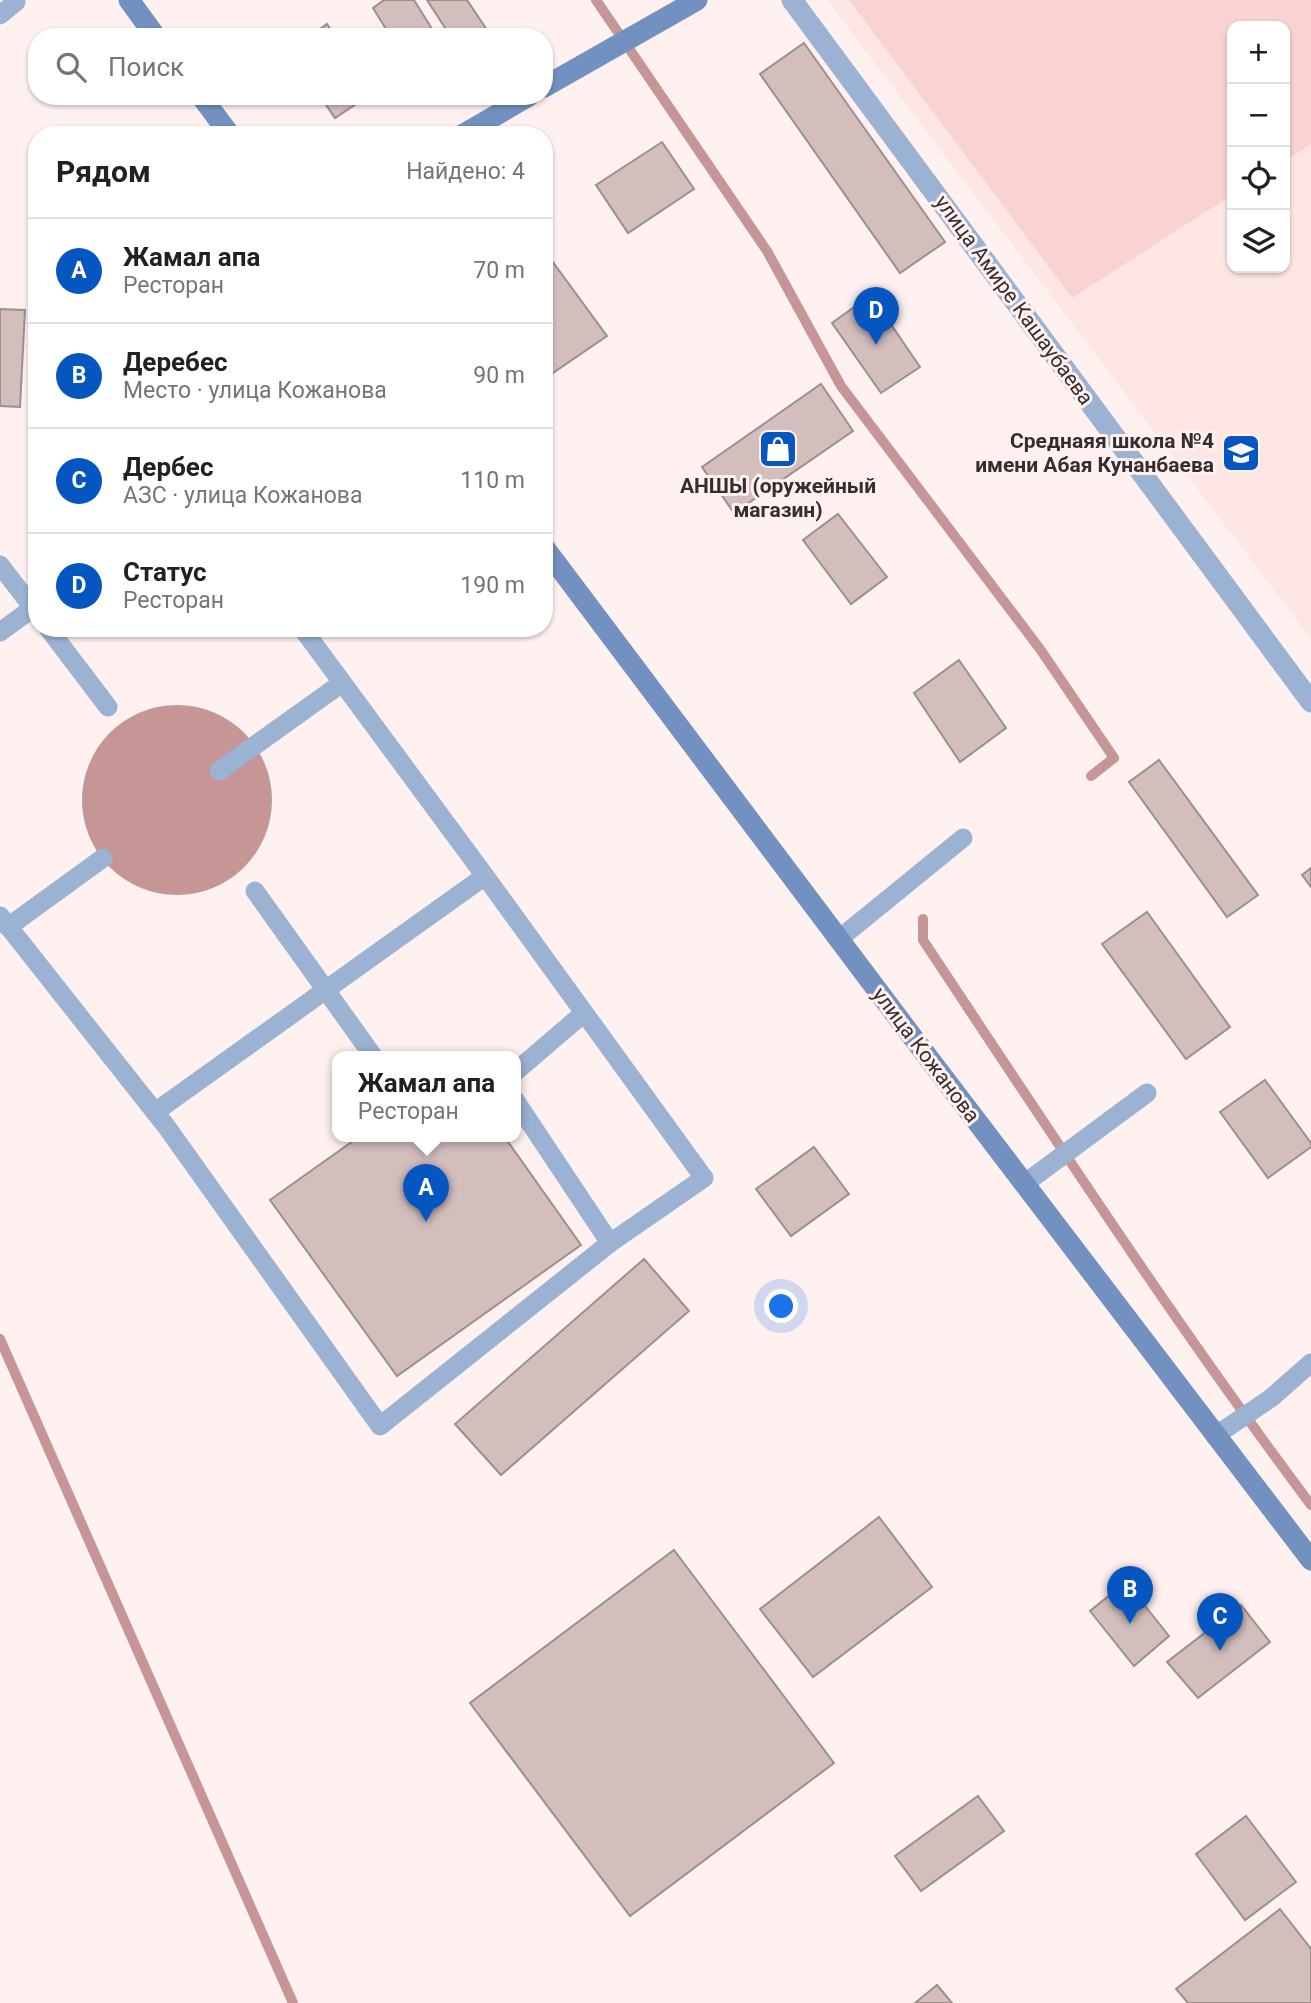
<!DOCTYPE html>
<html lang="ru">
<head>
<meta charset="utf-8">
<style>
  :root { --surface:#fff; --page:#f6f6f6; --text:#202124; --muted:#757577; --line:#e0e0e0; --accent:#0556c0 }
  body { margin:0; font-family:Roboto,sans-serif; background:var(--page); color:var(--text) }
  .controls { position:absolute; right:21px; top:21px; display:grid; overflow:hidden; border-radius:14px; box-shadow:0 2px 5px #0004 }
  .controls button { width:63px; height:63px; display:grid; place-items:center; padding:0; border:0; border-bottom:2px solid var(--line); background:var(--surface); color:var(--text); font:35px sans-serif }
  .you { position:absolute; left:782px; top:1307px; width:24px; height:24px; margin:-18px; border:5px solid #fff; border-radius:50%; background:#1a73e8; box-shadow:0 0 0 10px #1a73e833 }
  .badge { display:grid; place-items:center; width:46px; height:46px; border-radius:50%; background:var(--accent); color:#fff; font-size:23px; font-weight:700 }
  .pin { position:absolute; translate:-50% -58px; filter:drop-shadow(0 2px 4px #0008) }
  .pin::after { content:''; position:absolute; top:37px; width:24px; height:21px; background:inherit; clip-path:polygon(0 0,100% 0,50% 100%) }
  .popup { position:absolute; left:332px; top:1051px; width:189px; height:91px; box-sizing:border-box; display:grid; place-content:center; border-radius:14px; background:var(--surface); filter:drop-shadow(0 2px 5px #0005); font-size:23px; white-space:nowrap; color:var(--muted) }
  .popup b { font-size:26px; color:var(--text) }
  .popup::after { content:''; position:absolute; left:50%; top:100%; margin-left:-14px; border:14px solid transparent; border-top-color:var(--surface) }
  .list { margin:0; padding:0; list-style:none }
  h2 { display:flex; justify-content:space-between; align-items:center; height:91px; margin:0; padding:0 28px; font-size:30px }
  h2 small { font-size:23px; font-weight:400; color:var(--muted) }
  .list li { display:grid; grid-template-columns:46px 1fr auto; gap:21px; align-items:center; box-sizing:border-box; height:105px; padding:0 28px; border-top:2px solid var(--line) }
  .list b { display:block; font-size:26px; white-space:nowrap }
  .list p { margin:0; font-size:23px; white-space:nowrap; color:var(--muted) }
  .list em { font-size:23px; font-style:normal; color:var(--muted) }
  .icon { flex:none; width:38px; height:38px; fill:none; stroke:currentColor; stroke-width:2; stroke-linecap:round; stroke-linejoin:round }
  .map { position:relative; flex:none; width:1311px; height:2003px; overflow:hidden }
  .search { position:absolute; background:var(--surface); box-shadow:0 2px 5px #0004; left:28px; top:28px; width:525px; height:77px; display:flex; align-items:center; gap:18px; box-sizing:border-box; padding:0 24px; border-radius:28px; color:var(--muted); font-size:26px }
  .panel { position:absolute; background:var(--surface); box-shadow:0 2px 5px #0004; left:28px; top:126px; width:525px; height:511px; border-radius:28px }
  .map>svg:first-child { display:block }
</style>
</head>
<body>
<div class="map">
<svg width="1311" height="2003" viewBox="0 0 1311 2003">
  <rect width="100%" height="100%" fill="#fef1f0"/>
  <path fill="#fee6e5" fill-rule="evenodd" d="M827,0H1311V639ZM1232,26H1285V268H1232Z"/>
  <polygon fill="#f9d3d2" points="849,0 1311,0 1311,144 1285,161 1285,26 1232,26 1232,195 1072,298"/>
  <circle fill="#c59695" cx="177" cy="800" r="95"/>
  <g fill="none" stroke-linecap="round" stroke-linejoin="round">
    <g stroke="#c59695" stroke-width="10">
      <polyline points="596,0 767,251 841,386 1040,649 1114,758 1091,776"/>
      <path d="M923,919V940C1049,1130 1174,1322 1311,1505"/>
      <polyline points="0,1339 293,2003"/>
    </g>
  </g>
  <g fill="#d3bebe" stroke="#a08d8c" stroke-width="2">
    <polygon points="384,0 414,0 437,37 391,37 373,8"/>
    <polygon points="427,0 467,0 487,30 476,37 451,37"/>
    <polygon points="327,24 336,37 309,37"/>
    <polygon points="804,43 945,242 900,273 760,74"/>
    <polygon points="320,96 368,96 335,118"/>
    <polygon points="662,142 694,189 628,233 596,185"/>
    <polygon points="544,250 607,336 544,379"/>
    <polygon points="871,295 920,367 881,393 832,323"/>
    <polygon points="0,309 25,310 20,407 0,406"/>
    <polygon points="821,384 853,431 734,513 702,467"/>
    <polygon points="838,514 887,577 851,604 803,540"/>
    <polygon points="959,660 1006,728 960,762 914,693"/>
    <polygon points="1159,760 1258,895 1227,917 1129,782"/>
    <polygon points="1311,868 1311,887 1302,875"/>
    <polygon points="1147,912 1230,1027 1186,1059 1102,944"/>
    <polygon points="1265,1080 1311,1143 1311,1147 1268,1178 1220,1112"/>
    <polygon points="360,1136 504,1136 581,1245 397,1376 270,1200"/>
    <polygon points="814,1147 849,1194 791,1236 756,1189"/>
    <polygon points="644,1259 689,1311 501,1475 455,1424"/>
    <polygon points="879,1517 932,1587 813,1677 760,1609"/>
    <polygon points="674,1550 834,1763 630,1916 470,1703"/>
    <polygon points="1126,1582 1169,1636 1134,1666 1090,1611"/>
    <polygon points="1241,1605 1270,1642 1198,1698 1167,1662"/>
    <polygon points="978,1796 1004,1831 921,1891 895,1856"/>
    <polygon points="1246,1816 1296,1882 1245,1920 1196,1854"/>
    <polygon points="1280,1909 1311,1949 1311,2003 1188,2003 1176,1989"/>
    <polygon points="937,1985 952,2003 915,2003"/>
  </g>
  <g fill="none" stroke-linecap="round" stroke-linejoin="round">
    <g stroke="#9cb2d3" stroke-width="19">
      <polyline points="0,15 16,2 14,0"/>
      <polyline points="0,565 37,613"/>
      <polyline points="48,628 108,707"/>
      <polyline points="0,632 37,605"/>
      <polyline points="219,771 342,683"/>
      <polyline points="255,891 373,1056"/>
      <polyline points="0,916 166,1126 380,1426 610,1243 704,1178 485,876 302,628"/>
      <polyline points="8,927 103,858"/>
      <polyline points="839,939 963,838"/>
      <polyline points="515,1072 584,1013"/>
      <polyline points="515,1100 610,1243"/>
      <polyline points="155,1112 485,876"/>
      <polyline points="1024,1184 1147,1093"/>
      <polyline points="1215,1436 1271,1398 1311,1363"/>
    </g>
    <polyline stroke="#9cb2d3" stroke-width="21" points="792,0 1311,702"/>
    <g stroke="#7291c0" stroke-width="21">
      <polyline points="129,0 156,37"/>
      <polyline points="544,87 697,0"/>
      <polyline points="201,96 230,135"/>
      <polyline points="462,135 529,96"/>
      <polyline points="544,547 908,1031 1311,1560"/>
    </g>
  </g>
  <defs>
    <symbol id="shop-square" viewBox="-11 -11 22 22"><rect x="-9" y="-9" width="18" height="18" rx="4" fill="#0556c0" stroke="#fef1f0"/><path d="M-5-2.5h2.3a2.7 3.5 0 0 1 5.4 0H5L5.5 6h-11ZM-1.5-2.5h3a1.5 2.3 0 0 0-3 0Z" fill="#fff"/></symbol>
    <symbol id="school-square" viewBox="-11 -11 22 22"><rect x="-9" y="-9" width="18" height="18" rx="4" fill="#0556c0" stroke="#fef1f0"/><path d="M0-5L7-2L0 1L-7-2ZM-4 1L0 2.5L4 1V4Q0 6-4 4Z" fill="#fff"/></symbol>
  </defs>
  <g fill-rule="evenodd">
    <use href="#shop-square" x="756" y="427" width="44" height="44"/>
    <use href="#school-square" x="1219" y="431" width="44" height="44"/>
  </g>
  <g text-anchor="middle" stroke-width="6" stroke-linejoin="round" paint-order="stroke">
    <g font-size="21" fill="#362e2e" stroke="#fef1f0">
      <text transform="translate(1014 300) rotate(54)" y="7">улица Амире Кашаубаева</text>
      <text transform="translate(926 1055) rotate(53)" y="7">улица Кожанова</text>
    </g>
    <g font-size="21" font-weight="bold" fill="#362e2e" stroke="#fef1f0" text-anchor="end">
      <text x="1214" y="448">Среднаяя школа №4<tspan x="1214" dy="24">имени Абая Кунанбаева</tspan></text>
      <text x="778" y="493" text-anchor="middle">АНШЫ (оружейный<tspan x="778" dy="24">магазин)</tspan></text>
    </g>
  </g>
</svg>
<div class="controls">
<button>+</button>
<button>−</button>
<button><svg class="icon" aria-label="locate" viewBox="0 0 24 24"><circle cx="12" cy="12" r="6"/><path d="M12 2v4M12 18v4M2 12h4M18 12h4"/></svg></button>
<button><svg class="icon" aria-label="layers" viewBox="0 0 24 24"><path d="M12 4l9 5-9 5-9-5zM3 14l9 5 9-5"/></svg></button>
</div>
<div class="you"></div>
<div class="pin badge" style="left:426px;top:1222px">A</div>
<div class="popup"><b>Жамал апа</b>Ресторан</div>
<div class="pin badge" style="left:1130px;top:1624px">B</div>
<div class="pin badge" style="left:1220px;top:1651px">C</div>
<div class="pin badge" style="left:876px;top:345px">D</div>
<div class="search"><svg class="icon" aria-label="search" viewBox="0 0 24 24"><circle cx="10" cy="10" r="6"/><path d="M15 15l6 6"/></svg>Поиск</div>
<section class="panel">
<h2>Рядом<small>Найдено: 4</small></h2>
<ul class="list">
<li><span class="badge">A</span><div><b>Жамал апа</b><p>Ресторан</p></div><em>70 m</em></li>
<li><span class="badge">B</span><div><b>Деребес</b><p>Место · улица Кожанова</p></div><em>90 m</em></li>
<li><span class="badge">C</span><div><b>Дербес</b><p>АЗС · улица Кожанова</p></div><em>110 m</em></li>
<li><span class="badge">D</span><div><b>Статус</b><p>Ресторан</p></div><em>190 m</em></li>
</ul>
</section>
</div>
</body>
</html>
